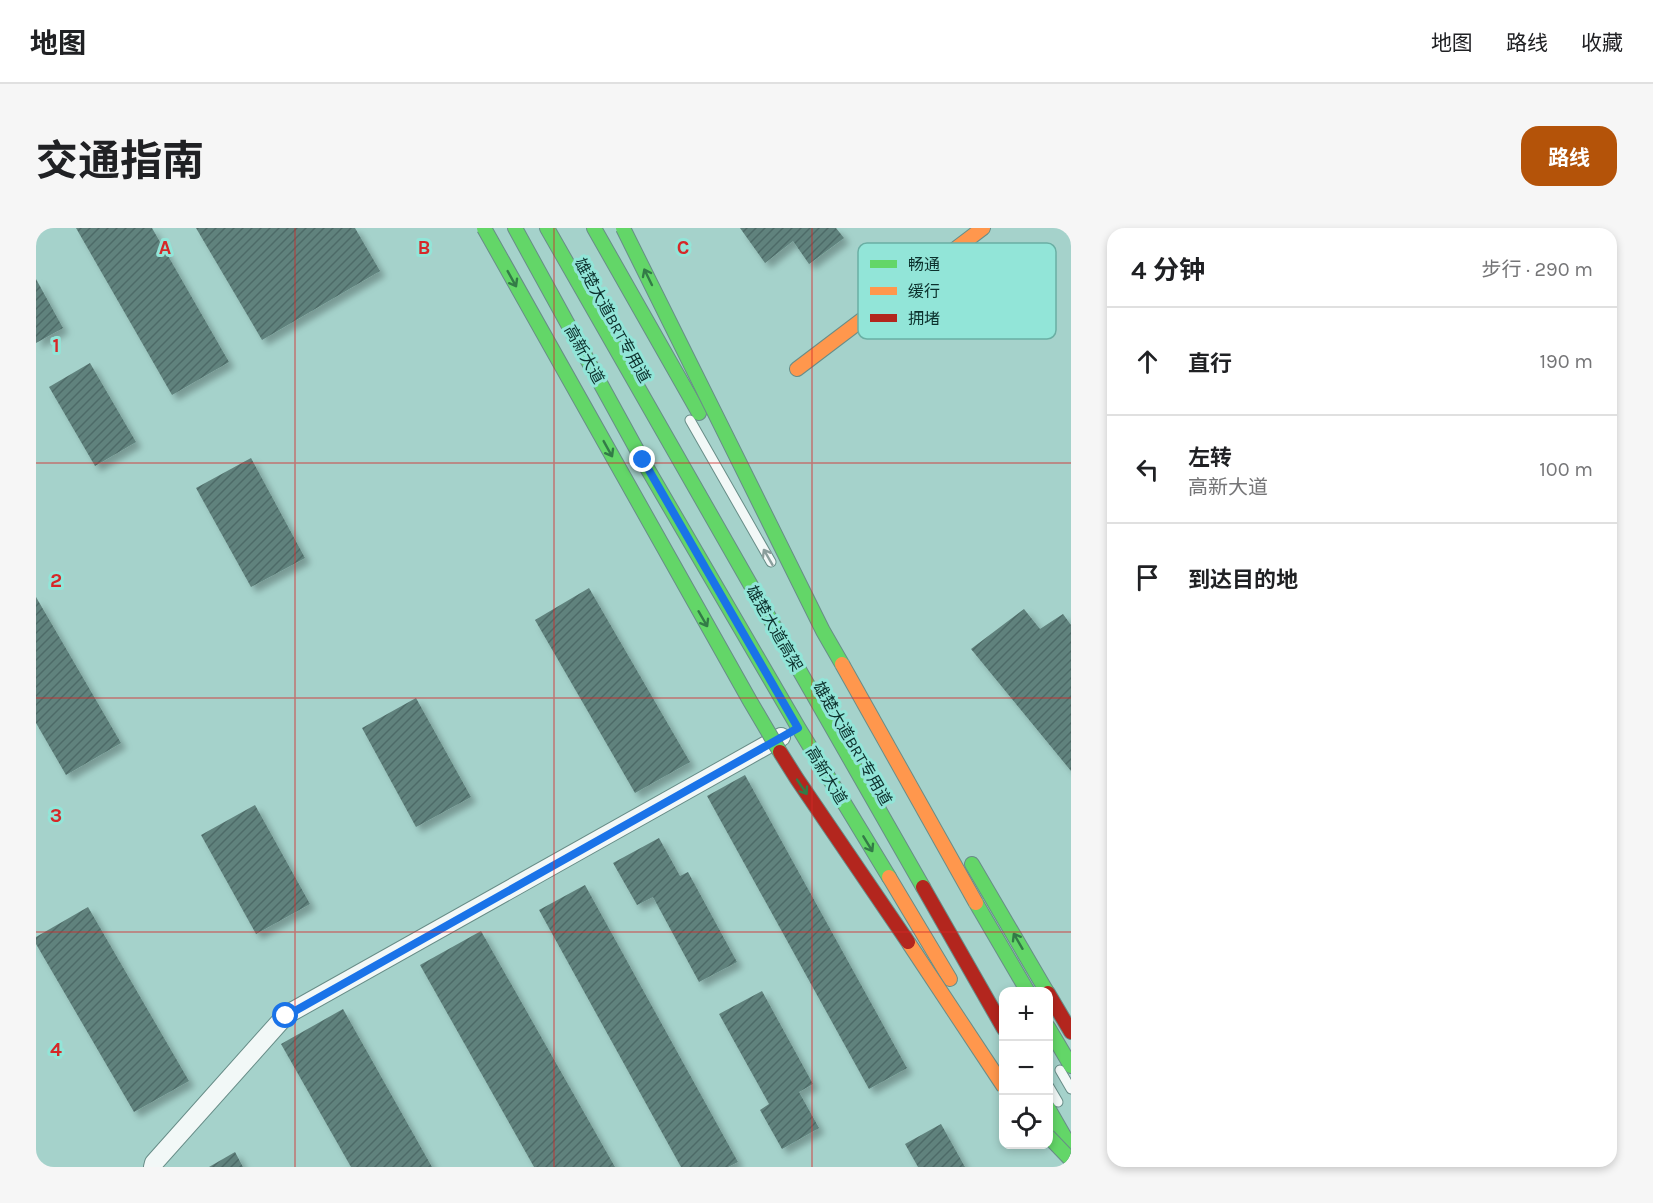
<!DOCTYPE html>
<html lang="zh">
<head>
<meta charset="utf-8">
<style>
  :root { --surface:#fff; --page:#f6f6f6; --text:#202124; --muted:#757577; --line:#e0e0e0; --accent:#b45309 }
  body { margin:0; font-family:Karla,"Noto Sans SC",sans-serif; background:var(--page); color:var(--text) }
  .controls { position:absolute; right:18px; bottom:18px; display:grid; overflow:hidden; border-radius:12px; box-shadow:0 3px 9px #0003 }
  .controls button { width:54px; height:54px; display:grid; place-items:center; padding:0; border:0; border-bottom:2px solid var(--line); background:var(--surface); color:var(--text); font:30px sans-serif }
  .stop { position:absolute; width:18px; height:18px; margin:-14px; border:4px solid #1a73e8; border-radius:50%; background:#fff }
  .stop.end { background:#1a73e8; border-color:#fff; box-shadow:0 2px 6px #0008 }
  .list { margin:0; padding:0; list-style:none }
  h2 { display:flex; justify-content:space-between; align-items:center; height:78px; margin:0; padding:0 24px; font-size:26px }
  h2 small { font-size:20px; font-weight:400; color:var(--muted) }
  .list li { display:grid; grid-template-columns:39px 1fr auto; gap:18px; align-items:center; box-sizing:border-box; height:108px; padding:0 24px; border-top:2px solid var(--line) }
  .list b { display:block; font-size:22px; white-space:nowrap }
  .list p { margin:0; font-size:20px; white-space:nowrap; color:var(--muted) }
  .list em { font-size:20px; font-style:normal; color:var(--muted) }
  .icon { flex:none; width:33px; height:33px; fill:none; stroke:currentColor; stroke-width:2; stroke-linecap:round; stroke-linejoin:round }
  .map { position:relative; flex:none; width:1035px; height:939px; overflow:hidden; border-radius:18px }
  header { display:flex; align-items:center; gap:36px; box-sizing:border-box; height:84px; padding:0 30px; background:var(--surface); border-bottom:2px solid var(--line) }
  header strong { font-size:28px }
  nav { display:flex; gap:33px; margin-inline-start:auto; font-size:21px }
  .intro { display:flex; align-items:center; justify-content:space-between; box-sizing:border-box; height:144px; padding:0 36px }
  h1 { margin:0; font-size:42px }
  .button { padding:15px 27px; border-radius:18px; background:var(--accent); color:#fff; font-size:21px; font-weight:700 }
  main { display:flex; gap:36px; padding:0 36px }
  aside { flex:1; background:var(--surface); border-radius:18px; box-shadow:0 3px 9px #0003 }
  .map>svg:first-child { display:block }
</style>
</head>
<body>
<header>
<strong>地图</strong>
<nav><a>地图</a><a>路线</a><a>收藏</a></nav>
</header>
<div class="intro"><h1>交通指南</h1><a class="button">路线</a></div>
<main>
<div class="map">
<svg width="1035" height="939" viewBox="0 0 1035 939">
  <defs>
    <pattern id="building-hatch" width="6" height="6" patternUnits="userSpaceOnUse" patternTransform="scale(1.5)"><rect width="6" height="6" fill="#61827d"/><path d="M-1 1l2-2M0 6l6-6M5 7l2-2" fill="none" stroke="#4e6b67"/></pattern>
    <filter id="shadow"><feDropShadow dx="5.5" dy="5.5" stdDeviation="3" flood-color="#0004"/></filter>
  </defs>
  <rect width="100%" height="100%" fill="#a5d2cb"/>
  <g fill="url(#building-hatch)" filter="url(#shadow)">
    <polygon points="40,0 116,0 193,134 136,167"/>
    <polygon points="160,0 319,0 344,43 226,112"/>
    <polygon points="704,0 800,0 808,10 773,36 757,13 729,35"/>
    <polygon points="0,51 27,100 0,115"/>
    <polygon points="54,135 100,214 59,238 13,159"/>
    <polygon points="215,230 269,330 215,359 160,260"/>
    <polygon points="553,360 654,534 599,565 499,392"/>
    <polygon points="0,369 85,515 30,547 0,495"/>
    <polygon points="988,381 1004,401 1027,386 1035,397 1035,543 935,421"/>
    <polygon points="380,470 435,569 380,599 326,500"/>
    <polygon points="709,547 871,840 833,861 671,568"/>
    <polygon points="219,577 274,676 220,706 165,607"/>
    <polygon points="623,610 644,648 652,644 701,734 663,754 617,669 601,677 577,635"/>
    <polygon points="549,657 702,934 692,939 645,939 503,682"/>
    <polygon points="52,679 153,853 98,884 0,716 0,709"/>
    <polygon points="445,703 579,939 498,939 384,737"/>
    <polygon points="726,763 777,856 763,864 783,900 746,921 724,882 733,876 683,786"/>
    <polygon points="307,781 396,939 315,939 245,816"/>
    <polygon points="905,896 929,939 882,939 869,916"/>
    <polygon points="199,924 207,939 173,939"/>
  </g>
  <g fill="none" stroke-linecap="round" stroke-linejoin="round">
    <defs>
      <g id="lane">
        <polyline points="654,192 735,334"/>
        <polyline points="1024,842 1035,861"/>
        <polyline points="1012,857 1022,874"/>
      </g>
      <polyline id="street" points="117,939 118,935 250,787 745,509"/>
      <g id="fast">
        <polyline points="479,0 607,233 762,499 853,649"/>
        <polyline points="511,0 887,659"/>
        <polyline points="558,0 663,185"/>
        <polyline points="936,636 1011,764"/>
        <polyline points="1012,799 1035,838"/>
        <polyline points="1012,880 1035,920"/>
      </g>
      <g id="slow">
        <polyline points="761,141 947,0"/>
        <polyline points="853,649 914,751"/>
      </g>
      <g id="jam">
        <polyline points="887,659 968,801"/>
        <polyline points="1012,765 1035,804"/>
      </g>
    </defs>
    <use href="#lane" stroke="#688d88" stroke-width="11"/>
    <use href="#street" stroke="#688d88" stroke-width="20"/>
    <use href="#fast" stroke="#688d88" stroke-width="16"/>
    <use href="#slow" stroke="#688d88" stroke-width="16"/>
    <use href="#jam" stroke="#688d88" stroke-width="16"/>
    <use href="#lane" stroke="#f2f8f7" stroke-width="9"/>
    <use href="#street" stroke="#f2f8f7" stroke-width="18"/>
    <use href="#fast" stroke="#63d668" stroke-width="14"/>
    <use href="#slow" stroke="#ff974d" stroke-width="14"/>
    <use href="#jam" stroke="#b3261e" stroke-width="14"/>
    <defs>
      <g id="fast-bridge">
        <polyline points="448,0 714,473 744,524"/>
        <polyline points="587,0 787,403 806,436"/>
        <polyline points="940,675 992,764"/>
        <polyline points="1012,908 1035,932"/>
      </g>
      <g id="slow-bridge">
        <polyline points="806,436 940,675"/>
        <polyline points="872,714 968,859"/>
      </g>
      <polyline id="jam-bridge" points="744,524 761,551 872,714"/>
    </defs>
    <use href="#fast-bridge" stroke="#688d88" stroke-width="16" stroke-linecap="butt"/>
    <use href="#slow-bridge" stroke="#688d88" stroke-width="16" stroke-linecap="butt"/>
    <use href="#jam-bridge" stroke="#688d88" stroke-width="16" stroke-linecap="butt"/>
    <use href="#fast-bridge" stroke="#63d668" stroke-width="14"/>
    <use href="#slow-bridge" stroke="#ff974d" stroke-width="14"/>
    <use href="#jam-bridge" stroke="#b3261e" stroke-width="14"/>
  </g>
  <defs><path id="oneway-shaft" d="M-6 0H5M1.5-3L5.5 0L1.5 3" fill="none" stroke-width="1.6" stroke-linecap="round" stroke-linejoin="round" transform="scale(1.5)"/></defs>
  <g stroke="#337b47">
    <use href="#oneway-shaft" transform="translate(612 49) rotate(-116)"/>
    <use href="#oneway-shaft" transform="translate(476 51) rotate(61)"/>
    <use href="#oneway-shaft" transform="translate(572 221) rotate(61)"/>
    <use href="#oneway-shaft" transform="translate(667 391) rotate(60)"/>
    <use href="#oneway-shaft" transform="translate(766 559) rotate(56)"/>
    <use href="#oneway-shaft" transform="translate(832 616) rotate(59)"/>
    <use href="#oneway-shaft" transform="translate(982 713) rotate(-120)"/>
  </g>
  <use stroke="#8a9e9c" href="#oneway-shaft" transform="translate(732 329) rotate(-120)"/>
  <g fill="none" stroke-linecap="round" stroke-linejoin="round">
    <polyline stroke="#1a73e8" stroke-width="8" points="250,788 762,500 607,232"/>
  </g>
  <path fill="none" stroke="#d62828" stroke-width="1.5" stroke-opacity="0.55" d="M259,0V939M518,0V939M776,0V939M0,235H1035M0,470H1035M0,704H1035"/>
  <g text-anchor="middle" stroke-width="6" stroke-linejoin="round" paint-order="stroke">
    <g font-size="16" fill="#0c302c" stroke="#92e5d8">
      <text transform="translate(577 92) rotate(61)" y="6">雄楚大道BRT专用道</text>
      <text transform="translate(549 126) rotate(61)" y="6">高新大道</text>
      <text transform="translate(739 400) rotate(60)" y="6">雄楚大道高架</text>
      <text transform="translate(817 515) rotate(60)" y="6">雄楚大道BRT专用道</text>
      <text transform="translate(791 547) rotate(59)" y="6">高新大道</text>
    </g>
  </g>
  <rect x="822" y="15" width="198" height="96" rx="9" fill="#92e5d8" stroke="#6aafa4" stroke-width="1.5"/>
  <rect x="834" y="32" width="27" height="8" fill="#63d668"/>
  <rect x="834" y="59" width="27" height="8" fill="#ff974d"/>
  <rect x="834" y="86" width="27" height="8" fill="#b3261e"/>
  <g font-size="16" fill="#0c302c">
    <text x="872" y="42">畅通</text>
    <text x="872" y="69">缓行</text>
    <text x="872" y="96">拥堵</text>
  </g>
  <g font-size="20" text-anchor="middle" font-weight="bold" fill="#d62828" stroke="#92e5d8" stroke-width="6" stroke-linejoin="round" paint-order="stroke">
    <text x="129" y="26">A</text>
    <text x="388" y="26">B</text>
    <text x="647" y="26">C</text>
    <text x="20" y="124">1</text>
    <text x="20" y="359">2</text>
    <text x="20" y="594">3</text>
    <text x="20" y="828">4</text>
  </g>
</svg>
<div class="controls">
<button>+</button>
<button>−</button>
<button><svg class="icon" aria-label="locate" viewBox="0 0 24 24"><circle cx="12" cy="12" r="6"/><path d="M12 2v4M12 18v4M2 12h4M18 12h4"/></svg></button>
</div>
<div class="stop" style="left:250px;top:788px"></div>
<div class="stop end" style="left:607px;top:232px"></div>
</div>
<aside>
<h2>4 分钟<small>步行 · 290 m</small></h2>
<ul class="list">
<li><svg class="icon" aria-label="ahead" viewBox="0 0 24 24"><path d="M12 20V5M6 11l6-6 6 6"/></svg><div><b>直行</b></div><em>190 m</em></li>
<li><svg class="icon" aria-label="left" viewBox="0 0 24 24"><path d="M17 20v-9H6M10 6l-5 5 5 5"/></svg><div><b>左转</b><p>高新大道</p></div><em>100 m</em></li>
<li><svg class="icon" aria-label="arrive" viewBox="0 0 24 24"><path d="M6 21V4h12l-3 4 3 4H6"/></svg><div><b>到达目的地</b></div></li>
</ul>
</aside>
</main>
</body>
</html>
